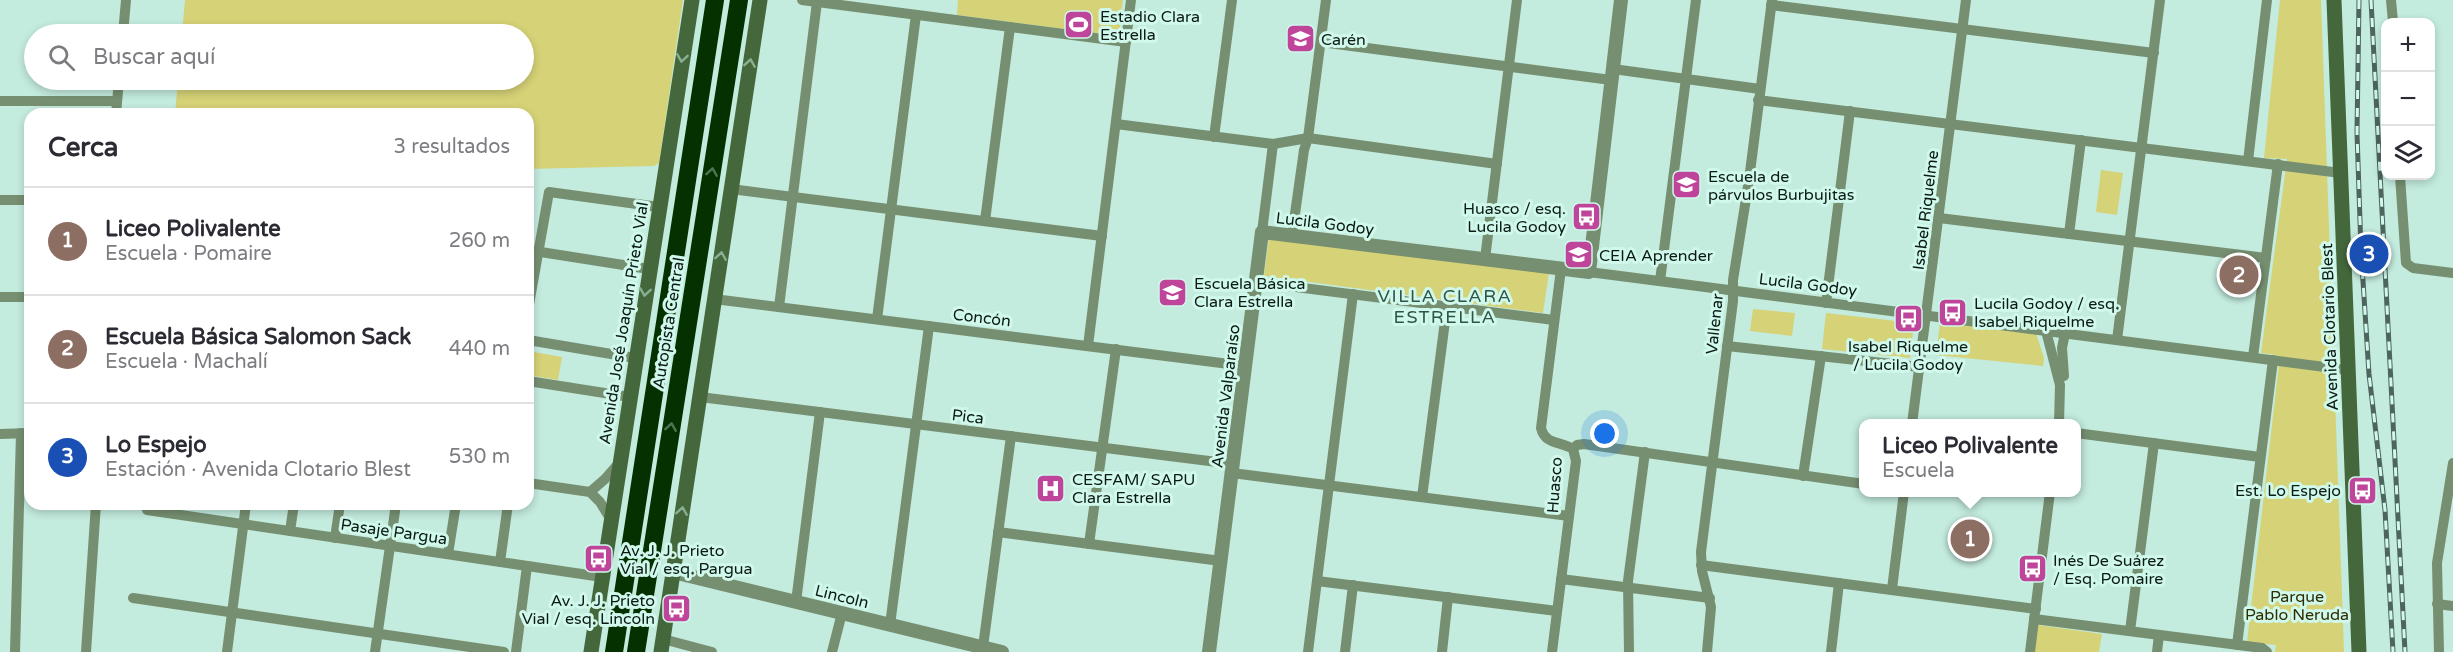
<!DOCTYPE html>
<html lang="es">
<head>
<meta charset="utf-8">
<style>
  :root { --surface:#fff; --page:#f2f2f3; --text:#2b2b33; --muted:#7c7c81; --line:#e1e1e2; --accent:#be4599 }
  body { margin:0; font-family:"Varela Round",sans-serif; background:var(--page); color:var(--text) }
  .controls { position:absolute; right:18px; top:18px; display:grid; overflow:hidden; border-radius:12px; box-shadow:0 3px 9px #0003 }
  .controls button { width:54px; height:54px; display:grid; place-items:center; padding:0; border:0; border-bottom:2px solid var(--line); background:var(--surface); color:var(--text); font:30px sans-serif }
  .you { position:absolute; left:1605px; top:434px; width:21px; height:21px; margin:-15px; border:4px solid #fff; border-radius:50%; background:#1a73e8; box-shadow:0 0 0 9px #1a73e833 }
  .badge { display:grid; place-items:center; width:39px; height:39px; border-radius:50%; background:var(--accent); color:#fff; font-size:20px; font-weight:700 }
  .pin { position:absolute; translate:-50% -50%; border:3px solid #fff; box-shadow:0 2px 6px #0006 }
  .popup { position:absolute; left:1859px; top:419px; width:222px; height:78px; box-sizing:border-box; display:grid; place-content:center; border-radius:12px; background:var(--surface); filter:drop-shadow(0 2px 4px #0005); font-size:20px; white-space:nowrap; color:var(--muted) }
  .popup b { font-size:22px; color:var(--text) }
  .popup::after { content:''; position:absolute; left:50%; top:100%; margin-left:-12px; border:12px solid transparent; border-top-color:var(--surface) }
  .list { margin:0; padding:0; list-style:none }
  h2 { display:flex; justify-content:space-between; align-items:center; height:78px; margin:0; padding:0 24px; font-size:26px }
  h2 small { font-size:20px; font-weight:400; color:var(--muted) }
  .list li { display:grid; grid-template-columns:39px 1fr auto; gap:18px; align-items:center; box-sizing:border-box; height:108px; padding:0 24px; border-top:2px solid var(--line) }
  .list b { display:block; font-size:22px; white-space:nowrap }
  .list p { margin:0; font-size:20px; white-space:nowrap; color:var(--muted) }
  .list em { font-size:20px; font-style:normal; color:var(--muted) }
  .icon { flex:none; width:33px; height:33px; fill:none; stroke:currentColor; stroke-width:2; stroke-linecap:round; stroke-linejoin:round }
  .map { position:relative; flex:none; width:2453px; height:652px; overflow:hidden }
  .search { position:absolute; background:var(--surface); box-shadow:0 3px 9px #0003; left:24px; top:24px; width:510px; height:66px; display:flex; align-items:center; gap:15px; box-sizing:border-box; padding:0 21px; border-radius:33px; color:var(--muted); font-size:22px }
  .panel { position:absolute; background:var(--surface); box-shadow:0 3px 9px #0003; left:24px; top:108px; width:510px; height:402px; border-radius:18px }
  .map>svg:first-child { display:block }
</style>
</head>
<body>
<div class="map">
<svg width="2453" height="652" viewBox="0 0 2453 652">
  <rect width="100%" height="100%" fill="#c3ebde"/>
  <g fill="#d6d277">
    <polygon points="185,0 683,0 659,163 654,166 528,169 528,114 175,114 178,80 524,80 524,34 182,34"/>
    <polygon points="958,0 1123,0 1119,36 957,15"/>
    <polygon points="2280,0 2321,0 2344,652 2275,652 2276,645 2247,642 2279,364 2276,355 2261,353 2287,159 2264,158"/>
    <polygon points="2101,170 2123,173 2117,215 2096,212"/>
    <polygon points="1269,237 1549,273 1543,313 1264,276"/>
    <polygon points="1753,309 1795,313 1792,336 1750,331"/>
    <polygon points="1826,313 1914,323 1910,358 1822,349"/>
    <polygon points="1940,323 2036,333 2044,358 2043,366 1936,355"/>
    <polygon points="528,351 562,357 558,380 528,375"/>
    <polygon points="2038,625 2102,634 2099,652 2034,652"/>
  </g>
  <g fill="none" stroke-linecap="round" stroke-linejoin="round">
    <g stroke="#768f71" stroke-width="10">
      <polyline points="802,0 1126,42"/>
      <polyline points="2391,0 2393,22"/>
      <polyline points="1771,5 2154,53"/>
      <polyline points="123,34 126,0"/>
      <polyline points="1321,42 1611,80"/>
      <polyline points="1613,69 1760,89"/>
      <polyline points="1758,100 2341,173"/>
      <polyline points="0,101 117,101"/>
      <polyline points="116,114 119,80"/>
      <polyline points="1116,124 1273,144 1308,138 1497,164"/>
      <polyline points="1214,137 1232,0"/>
      <polyline points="2248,161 2267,0"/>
      <polyline points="2400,176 2406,263 2413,268 2453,273"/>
      <polyline points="731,189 1102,236"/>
      <polyline points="0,200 30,200"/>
      <polyline points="1939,218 2266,258"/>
      <polyline points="985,221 1010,27"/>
      <polyline points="1262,232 1273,144"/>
      <polyline points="2069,234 2081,140"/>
      <polyline points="1292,235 1304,150 1308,138 1326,0"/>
      <polyline points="528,250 649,269"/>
      <polyline points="1485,259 1517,0"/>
      <polyline points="1589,272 2348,370"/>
      <polyline points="1660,281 1696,0"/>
      <polyline points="1256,282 1554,320"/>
      <polyline points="0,297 30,297"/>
      <polyline points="714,299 1245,366"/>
      <polyline points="1826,303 1850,111"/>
      <polyline points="779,307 817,2"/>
      <polyline points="528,310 549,192 659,207"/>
      <polyline points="877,319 916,15"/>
      <polyline points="2046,331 2060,385 2059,424"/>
      <polyline points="528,340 635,358"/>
      <polyline points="2117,340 2160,0"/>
      <polyline points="1088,346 1131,0"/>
      <polyline points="1727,346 1920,367"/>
      <polyline points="2253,357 2278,164"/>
      <polyline points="2064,376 2062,348 2065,333"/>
      <polyline points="528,381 630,397"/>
      <polyline points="700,397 1233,464"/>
      <polyline points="1912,424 1966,0"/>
      <polyline points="2076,433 2260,457"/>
      <polyline points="0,434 30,433"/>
      <polyline points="1573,449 1577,445 1584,444 1864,484"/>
      <polyline points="1232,473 1569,516"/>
      <polyline points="1803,476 1821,356"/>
      <polyline points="528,483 590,492 600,502 611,520"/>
      <polyline points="590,492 605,479 619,463"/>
      <polyline points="1422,497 1447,306"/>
      <polyline points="147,510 602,577"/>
      <polyline points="290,531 294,504"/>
      <polyline points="998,532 1221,561"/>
      <polyline points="335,538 340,504"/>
      <polyline points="1089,544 1116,349"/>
      <polyline points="448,554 456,504"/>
      <polyline points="500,562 508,504"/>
      <polyline points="1701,565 2036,609"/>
      <polyline points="1561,579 1710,598"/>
      <polyline points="1317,581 1557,611"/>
      <polyline points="1892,589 1904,492"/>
      <polyline points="133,598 504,652"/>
      <polyline points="796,602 820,412"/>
      <polyline points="2437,604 2453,606"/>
      <polyline points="2034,619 2262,648 2267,652"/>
      <polyline points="890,625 929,326"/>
      <polyline points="2130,631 2154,443"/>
      <polyline points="663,639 712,652"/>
      <polyline points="2237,645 2273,360"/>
      <polyline points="983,647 1011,436"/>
      <polyline points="15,652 21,433"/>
      <polyline points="86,652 96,504"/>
      <polyline points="227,652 246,504"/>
      <polyline points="375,652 396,504"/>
      <polyline points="516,652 527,566"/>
      <polyline points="832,652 842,613"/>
      <polyline points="1308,652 1353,294"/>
      <polyline points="1345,652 1353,585"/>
      <polyline points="1442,652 1448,597"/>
      <path d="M1552,652L1576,461L1573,449C1561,441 1545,445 1541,428L1561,269"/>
      <polyline points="1629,652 1628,581 1645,452"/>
      <polyline points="1707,652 1711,607 1702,571 1701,552 1733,301 1733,280 1749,180 1772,0"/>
      <polyline points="1831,652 1839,583"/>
      <polyline points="2030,652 2050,492"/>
      <polyline points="2157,652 2159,635"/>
      <polyline points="2439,652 2437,563 2453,463"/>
    </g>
    <g stroke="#768f71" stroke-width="14">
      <polyline points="673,572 1002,652"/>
      <polyline points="1209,652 1262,232 1589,272 1621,0"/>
    </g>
    <g stroke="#44683c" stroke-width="15">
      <polyline points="2334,0 2359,652"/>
      <polyline points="591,652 692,0"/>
      <polyline points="661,652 760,0"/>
    </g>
    <g stroke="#053100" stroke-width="18">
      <polyline points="614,652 715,0"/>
      <polyline points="636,652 739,0"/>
    </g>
    <defs>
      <g id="rail">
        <polyline points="2359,0 2357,133 2361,250 2369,374 2385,510 2393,652"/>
        <polyline points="2371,0 2405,652"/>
      </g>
    </defs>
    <use href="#rail" stroke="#4d655d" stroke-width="5"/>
    <use href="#rail" stroke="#d0f8eb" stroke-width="3" stroke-dasharray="9" stroke-linecap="butt"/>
  </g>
  <defs><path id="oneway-chevron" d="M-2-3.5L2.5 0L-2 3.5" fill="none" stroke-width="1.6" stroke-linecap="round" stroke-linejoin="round" transform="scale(1.5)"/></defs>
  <g stroke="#8ab094">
    <use href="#oneway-chevron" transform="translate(682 58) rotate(99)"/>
    <use href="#oneway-chevron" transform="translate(750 63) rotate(-81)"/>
    <use href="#oneway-chevron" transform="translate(721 256) rotate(-81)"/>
    <use href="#oneway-chevron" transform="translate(645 292) rotate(99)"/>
    <use href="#oneway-chevron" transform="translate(682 511) rotate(-81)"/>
  </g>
  <g stroke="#4c7752">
    <use href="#oneway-chevron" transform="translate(712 172) rotate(-81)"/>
    <use href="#oneway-chevron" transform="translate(671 427) rotate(-81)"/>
  </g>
  <defs>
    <symbol id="stadium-square" viewBox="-11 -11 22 22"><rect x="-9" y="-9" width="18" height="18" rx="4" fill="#be4599" stroke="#d0f8eb"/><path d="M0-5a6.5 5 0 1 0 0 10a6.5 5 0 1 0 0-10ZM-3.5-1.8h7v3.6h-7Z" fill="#fff"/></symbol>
    <symbol id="school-square" viewBox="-11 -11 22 22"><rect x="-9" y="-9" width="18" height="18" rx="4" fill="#be4599" stroke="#d0f8eb"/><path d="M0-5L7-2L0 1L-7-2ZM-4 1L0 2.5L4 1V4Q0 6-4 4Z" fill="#fff"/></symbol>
    <symbol id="bus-square" viewBox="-11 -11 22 22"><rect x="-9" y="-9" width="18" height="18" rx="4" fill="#be4599" stroke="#d0f8eb"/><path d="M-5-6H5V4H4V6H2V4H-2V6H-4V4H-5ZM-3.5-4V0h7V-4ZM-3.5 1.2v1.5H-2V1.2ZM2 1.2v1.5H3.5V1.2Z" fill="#fff"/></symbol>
    <symbol id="hospital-square" viewBox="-11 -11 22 22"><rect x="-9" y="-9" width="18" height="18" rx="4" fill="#be4599" stroke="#d0f8eb"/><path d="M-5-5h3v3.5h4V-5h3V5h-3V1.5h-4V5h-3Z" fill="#fff"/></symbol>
  </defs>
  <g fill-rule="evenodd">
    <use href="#stadium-square" x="1062" y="8" width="33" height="33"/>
    <use href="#school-square" x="1284" y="22" width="33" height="33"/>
    <use href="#school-square" x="1670" y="168" width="33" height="33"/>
    <use href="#bus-square" x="1570" y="200" width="33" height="33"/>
    <use href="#school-square" x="1562" y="238" width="33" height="33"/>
    <use href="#school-square" x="1156" y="276" width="33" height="33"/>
    <use href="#bus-square" x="1936" y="296" width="33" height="33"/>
    <use href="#bus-square" x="1892" y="302" width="33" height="33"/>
    <use href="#hospital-square" x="1034" y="472" width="33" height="33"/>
    <use href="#bus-square" x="2346" y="474" width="33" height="33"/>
    <use href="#bus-square" x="582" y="542" width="33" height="33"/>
    <use href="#bus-square" x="2016" y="552" width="33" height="33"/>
    <use href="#bus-square" x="660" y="592" width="33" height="33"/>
  </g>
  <g text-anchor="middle" stroke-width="6" stroke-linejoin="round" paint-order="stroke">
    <g font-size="16" fill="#0b1a15" stroke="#d0f8eb" text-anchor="start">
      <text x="1100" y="22">Estadio Clara<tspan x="1100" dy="18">Estrella</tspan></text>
      <text x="1321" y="45">Carén</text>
      <text x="1708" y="182">Escuela de<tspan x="1708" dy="18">párvulos Burbujitas</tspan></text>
      <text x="1566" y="214" text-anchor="end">Huasco / esq.<tspan x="1566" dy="18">Lucila Godoy</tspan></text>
      <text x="1599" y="261">CEIA Aprender</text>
      <text x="1194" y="289">Escuela Básica<tspan x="1194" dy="18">Clara Estrella</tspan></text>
      <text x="1974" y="309">Lucila Godoy / esq.<tspan x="1974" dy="18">Isabel Riquelme</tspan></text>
      <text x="1908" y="352" text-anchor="middle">Isabel Riquelme<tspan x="1908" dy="18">/ Lucila Godoy</tspan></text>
      <text x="1072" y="485">CESFAM/ SAPU<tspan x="1072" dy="18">Clara Estrella</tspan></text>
      <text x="2341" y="496" text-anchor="end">Est. Lo Espejo</text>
      <text x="620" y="556">Av. J. J. Prieto<tspan x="620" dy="18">Vial / esq. Pargua</tspan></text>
      <text x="2053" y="566">Inés De Suárez<tspan x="2053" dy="18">/ Esq. Pomaire</tspan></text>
      <text x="655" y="606" text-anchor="end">Av. J. J. Prieto<tspan x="655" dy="18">Vial / esq. Lincoln</tspan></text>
    </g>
    <g font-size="16" fill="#0b1a15" stroke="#d0f8eb">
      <text transform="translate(1925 210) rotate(-83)" y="6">Isabel Riquelme</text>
      <text transform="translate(1325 223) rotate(7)" y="6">Lucila Godoy</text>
      <text transform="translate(1808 284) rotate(7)" y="6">Lucila Godoy</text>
      <text transform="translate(982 317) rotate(7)" y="6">Concón</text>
      <text transform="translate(623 323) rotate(-81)" y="6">Avenida José Joaquín Prieto Vial</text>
      <text transform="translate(668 323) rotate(-81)" y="6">Autopista Central</text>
      <text transform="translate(1714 324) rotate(-84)" y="6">Vallenar</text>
      <text transform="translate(2329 327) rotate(-92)" y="6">Avenida Clotario Blest</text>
      <text transform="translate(1225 396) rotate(-83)" y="6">Avenida Valparaíso</text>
      <text transform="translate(968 416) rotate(7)" y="6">Pica</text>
      <text transform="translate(1554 485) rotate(-86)" y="6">Huasco</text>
      <text transform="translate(394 531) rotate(8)" y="6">Pasaje Pargua</text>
      <text transform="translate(842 596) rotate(14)" y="6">Lincoln</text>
    </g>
    <g font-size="16" fill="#2f2d03" stroke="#d0f8eb">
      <text x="2297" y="602">Parque<tspan x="2297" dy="18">Pablo Neruda</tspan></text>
    </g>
    <g font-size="18" letter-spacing="1.5" fill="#305349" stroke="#d0f8eb">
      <text x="1445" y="302">VILLA CLARA<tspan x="1445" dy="21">ESTRELLA</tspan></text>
    </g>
  </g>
</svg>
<div class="controls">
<button>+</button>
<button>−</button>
<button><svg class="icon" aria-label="layers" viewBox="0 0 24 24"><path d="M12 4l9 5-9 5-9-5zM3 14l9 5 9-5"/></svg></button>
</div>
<div class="you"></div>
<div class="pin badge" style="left:1970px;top:539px;background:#8d6e63">1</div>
<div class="popup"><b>Liceo Polivalente</b>Escuela</div>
<div class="pin badge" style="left:2239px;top:275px;background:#8d6e63">2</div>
<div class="pin badge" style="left:2369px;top:254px;background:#1a4fb4">3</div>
<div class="search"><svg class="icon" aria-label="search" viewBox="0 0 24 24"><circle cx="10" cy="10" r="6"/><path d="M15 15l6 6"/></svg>Buscar aquí</div>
<section class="panel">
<h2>Cerca<small>3 resultados</small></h2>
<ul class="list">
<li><span class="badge" style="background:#8d6e63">1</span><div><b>Liceo Polivalente</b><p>Escuela · Pomaire</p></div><em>260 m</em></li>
<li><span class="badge" style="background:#8d6e63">2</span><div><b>Escuela Básica Salomon Sack</b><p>Escuela · Machalí</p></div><em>440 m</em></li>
<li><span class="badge" style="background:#1a4fb4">3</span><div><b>Lo Espejo</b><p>Estación · Avenida Clotario Blest</p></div><em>530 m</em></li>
</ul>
</section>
</div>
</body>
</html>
